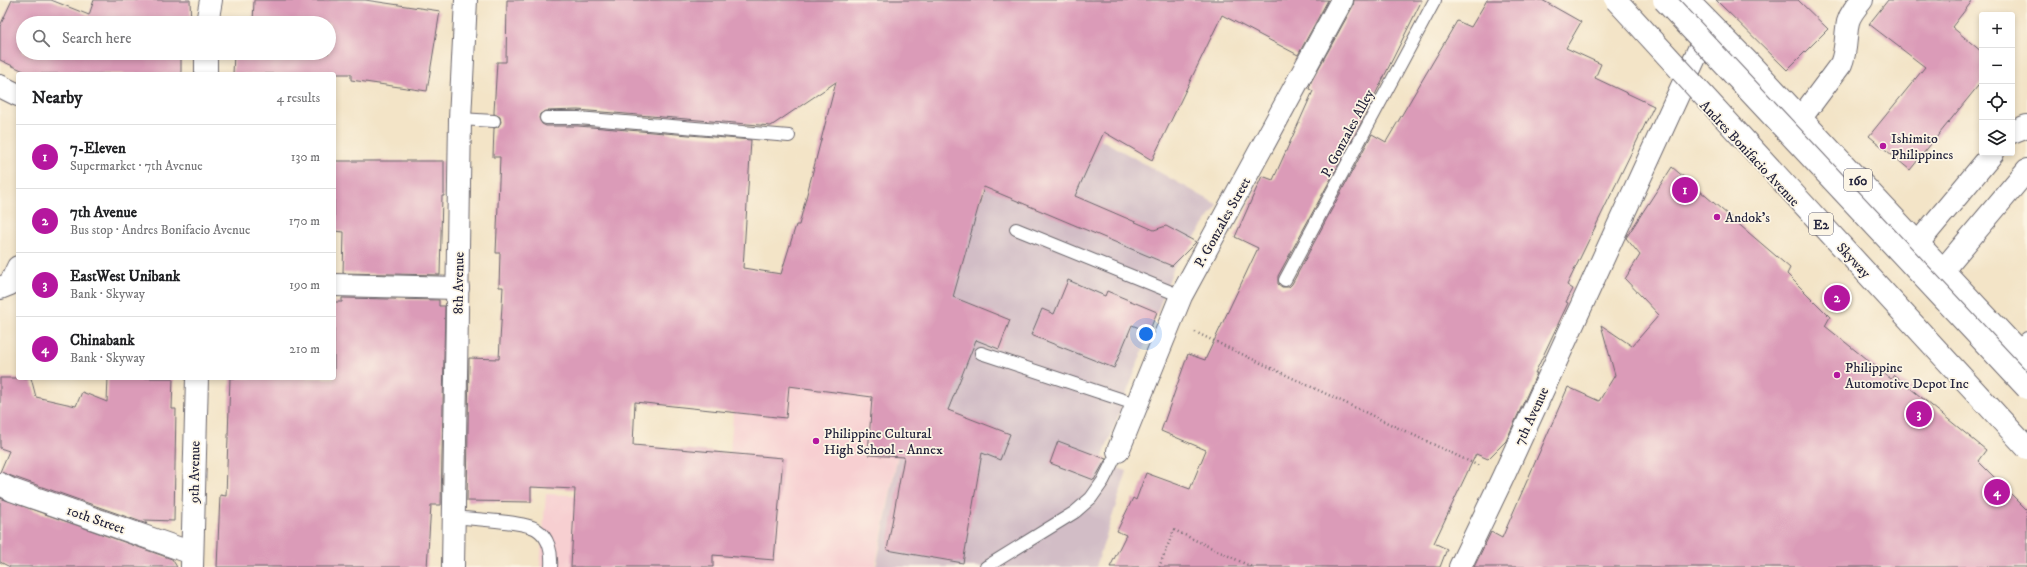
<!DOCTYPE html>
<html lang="en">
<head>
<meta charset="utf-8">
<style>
  :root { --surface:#fff; --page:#f2f2f2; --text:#202124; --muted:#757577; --line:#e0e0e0; --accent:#b5179e }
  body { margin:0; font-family:"IM FELL DW Pica",serif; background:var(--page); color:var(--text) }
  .controls { position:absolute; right:12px; top:12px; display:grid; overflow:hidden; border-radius:4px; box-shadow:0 2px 6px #0003 }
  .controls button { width:36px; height:36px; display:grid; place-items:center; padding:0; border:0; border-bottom:1px solid var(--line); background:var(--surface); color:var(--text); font:20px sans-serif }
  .you { position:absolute; left:1146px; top:334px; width:14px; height:14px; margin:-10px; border:3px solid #fff; border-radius:50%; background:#1a73e8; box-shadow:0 0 0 6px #1a73e833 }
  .badge { display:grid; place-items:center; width:26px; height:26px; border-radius:50%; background:var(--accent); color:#fff; font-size:13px; font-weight:700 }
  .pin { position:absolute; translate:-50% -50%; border:2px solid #fff; box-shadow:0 1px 4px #0006 }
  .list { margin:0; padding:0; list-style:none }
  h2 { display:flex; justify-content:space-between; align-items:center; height:52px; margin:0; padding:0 16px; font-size:17px }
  h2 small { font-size:13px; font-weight:400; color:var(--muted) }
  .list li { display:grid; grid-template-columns:26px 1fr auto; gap:12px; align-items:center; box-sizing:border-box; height:64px; padding:0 16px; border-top:1px solid var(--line) }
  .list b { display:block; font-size:15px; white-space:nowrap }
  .list p { margin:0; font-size:13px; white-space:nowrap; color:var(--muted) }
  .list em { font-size:13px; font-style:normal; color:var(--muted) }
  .icon { flex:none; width:22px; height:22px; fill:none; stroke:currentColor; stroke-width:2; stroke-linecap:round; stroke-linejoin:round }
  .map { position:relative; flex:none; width:2027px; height:567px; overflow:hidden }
  .search { position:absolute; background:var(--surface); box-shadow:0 2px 6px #0003; left:16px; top:16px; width:320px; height:44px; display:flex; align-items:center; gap:10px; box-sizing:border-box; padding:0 14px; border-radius:22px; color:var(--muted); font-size:15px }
  .panel { position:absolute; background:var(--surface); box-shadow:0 2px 6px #0003; left:16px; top:72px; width:320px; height:308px; border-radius:4px }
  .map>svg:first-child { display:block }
</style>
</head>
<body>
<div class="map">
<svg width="2027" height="567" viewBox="0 0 2027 567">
  <rect width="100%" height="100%" fill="#fcf5e5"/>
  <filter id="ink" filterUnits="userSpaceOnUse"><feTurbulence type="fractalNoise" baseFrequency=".025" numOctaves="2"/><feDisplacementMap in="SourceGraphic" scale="8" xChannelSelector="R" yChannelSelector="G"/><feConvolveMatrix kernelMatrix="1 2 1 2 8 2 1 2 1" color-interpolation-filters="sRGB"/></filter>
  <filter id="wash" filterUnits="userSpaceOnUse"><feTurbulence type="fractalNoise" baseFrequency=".012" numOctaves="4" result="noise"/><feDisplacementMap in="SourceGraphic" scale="16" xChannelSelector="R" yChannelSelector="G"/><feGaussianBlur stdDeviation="0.9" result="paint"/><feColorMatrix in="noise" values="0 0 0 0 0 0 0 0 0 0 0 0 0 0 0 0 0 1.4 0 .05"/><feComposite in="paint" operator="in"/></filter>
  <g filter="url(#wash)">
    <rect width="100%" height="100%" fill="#f3e4c7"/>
    <polygon fill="#f7cfd1" points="741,316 911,389 875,567 540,567 546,494 726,502"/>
    <polygon fill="#d2bdc6" points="1020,94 1218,205 1174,267 1101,462 1127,471 1096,567 876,567 911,389"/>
    <g id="blocks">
      <g fill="#db9bb8" fill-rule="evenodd">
        <polygon points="12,0 51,0 89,15 94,0 190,0 191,23 23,23 23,53 181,53 181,74 30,74 0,60 0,26"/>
        <polygon points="254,0 365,0 440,11 427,91 351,80 351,74 233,74 234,53 329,53 329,23 253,23"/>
        <path d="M507,0H1328L1298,55L1222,15L1152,160L1104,132L1075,196L1154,230L1166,226L1196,242L1172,266L984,187L953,297L1010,320L999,349L976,340L948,410L1010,434L1000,460L982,453L963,563L887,550L904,457L868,455L872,397L789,386L786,418L635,402L633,445L783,458L774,560L713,555V567H571L575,489L531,487V502L467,501L469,358L499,359L503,287H499L500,253H496L500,157H493L494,128L498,127L501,122L500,117L494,114V112L497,62H506ZM836,82L799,225H796L781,274L743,268L751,140L578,126H546L542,124L539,118L540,114L546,111L578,110L771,126Z"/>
        <polygon points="1354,0 1422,0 1359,127 1278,276 1278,284 1282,287 1289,287 1292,284 1372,134 1386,142 1457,21 1471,27 1487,0 1542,0 1581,22 1566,48 1601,64 1595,78 1654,106 1567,285 1573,289 1566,302 1568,303 1535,373 1537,373 1506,441 1488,459 1476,454 1434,543 1447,549 1440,567 1110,567 1126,535 1117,531 1133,498 1136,500 1146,473 1190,489 1206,450 1161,431 1188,354 1205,360 1258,248 1235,237 1262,176 1273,180 1313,91 1309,89 1311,82 1353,6"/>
        <polygon points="1716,0 1798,0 1828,29 1787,70"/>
        <polygon points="1888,0 1973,0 1952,27 1982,52 1982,81 1910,170 1869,136 1925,67 1869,24"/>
        <polygon points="334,161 444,161 444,196 442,196 440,275 343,273 344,232 334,231"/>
        <polygon points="1672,167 1790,268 1787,274 1830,317 1825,326 1891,379 1894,375 1986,450 1978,461 2027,510 2027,567 1474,567 1491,532 1502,538 1568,387 1599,401 1615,375 1601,325 1632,346 1659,315 1625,279 1640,255 1626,238"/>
        <polygon points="1068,280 1105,296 1107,291 1157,312 1149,332 1132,325 1114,368 1031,335 1042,309 1054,314"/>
        <polygon points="342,298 439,300 439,306 445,306 441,505 431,505 427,567 217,567 220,495 226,496 230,378 334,378 334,302 342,302"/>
        <polygon points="0,378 31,378 36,397 76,406 82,392 107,402 108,378 173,378 172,409 176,409 174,521 144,520 147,524 0,472 9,451 0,448"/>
        <polygon points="1058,441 1106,459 1094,480 1050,463"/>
        <polygon points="0,498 172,559 177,567 10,567 0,562"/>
      </g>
    </g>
  </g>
  <g filter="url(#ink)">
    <use href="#blocks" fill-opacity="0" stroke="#6b666c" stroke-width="1"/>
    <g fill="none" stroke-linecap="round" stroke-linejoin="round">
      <defs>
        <g id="service">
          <polyline points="546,118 578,118 789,136"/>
          <polyline points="460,119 494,121"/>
          <polyline points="1016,229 1181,296"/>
          <polyline points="1285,280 1435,0"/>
          <polyline points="2016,349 2027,338"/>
          <polyline points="981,353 1138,405"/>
          <path d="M453,517C471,519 523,521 536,529C549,537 552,553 551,567"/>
          <polyline points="986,567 1075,512 1091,498 1103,481 1118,451"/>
        </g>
        <g id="minor">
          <polyline points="207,23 211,0"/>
          <polyline points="206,74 206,53"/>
          <polyline points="0,86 18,95"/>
          <path d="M1800,119L1841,64C1847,50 1845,36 1848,22C1850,14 1856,7 1862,0"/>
          <polyline points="2012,132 2027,126"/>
          <polyline points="1918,243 1993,153"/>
          <polyline points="1943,270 2027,170"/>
          <polyline points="334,285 458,288"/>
          <polyline points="0,288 10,284 18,267"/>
          <polyline points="1118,451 1181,296 1342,0"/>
          <polyline points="0,484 12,490 192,553"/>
          <polyline points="192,567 197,378"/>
          <polyline points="453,567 460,119 466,0"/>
        </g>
        <polyline id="secondary" points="1460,567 1503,477 1710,25"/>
        <polyline id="primary" points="1687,0 1751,65 2027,360"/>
      </defs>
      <use href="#service" stroke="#6b666c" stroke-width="14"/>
      <use href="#minor" stroke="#6b666c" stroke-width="24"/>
      <use href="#secondary" stroke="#6b666c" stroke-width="24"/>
      <use href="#primary" stroke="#6b666c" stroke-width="24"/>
      <g stroke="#6b666c" stroke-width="2.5" stroke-dasharray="1 3" stroke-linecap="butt">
        <polyline points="1195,332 1479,466"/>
        <polyline points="1159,567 1174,530 1252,567"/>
      </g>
      <use href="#service" stroke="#fff" stroke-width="12"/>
      <use href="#minor" stroke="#fff" stroke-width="22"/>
      <use href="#secondary" stroke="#fff" stroke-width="22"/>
      <use href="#primary" stroke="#fff" stroke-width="22"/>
      <defs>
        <g id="motorway-bridge">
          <polyline points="1616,0 2027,448"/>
          <polyline points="1664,0 2027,388"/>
        </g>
      </defs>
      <use href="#motorway-bridge" stroke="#6b666c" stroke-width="24" stroke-linecap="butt"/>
      <use href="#motorway-bridge" stroke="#fff" stroke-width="22"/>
    </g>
  </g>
  <g fill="#b5179e" stroke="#fcf5e5" stroke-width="1.5">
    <circle cx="1883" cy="146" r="4"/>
    <circle cx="1717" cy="217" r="4"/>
    <circle cx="1837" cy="375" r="4"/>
    <circle cx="816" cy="441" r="4"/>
  </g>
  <g text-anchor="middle" stroke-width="3.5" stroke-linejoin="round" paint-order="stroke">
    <g fill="#fcf5e5" stroke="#63616e" stroke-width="1">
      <rect x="1844" y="169" width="28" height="22" rx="3"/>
      <rect x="1809" y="213" width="24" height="22" rx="3"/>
    </g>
    <g font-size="13" font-weight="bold" fill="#22223b">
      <text x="1858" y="185">160</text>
      <text x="1821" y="229">E2</text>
    </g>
    <g font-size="14" fill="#22223b" stroke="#fcf5e5">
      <text transform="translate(1347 133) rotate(-62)" y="5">P. Gonzales Alley</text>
      <text transform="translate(1750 153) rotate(47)" y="5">Andres Bonifacio Avenue</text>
      <text transform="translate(1222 222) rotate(-61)" y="5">P. Gonzales Street</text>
      <text transform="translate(1854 260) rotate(47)" y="5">Skyway</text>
      <text transform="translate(458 283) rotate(-89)" y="5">8th Avenue</text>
      <text transform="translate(1531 416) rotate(-65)" y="5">7th Avenue</text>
      <text transform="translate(194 472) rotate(-89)" y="5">9th Avenue</text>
      <text transform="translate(96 519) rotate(19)" y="5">10th Street</text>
    </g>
    <g font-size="14" fill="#22223b" stroke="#fcf5e5" text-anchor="start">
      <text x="1891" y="143">Ishimito<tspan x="1891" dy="16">Philippines</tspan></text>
      <text x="1725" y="222">Andok's</text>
      <text x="1845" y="372">Philippine<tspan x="1845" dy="16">Automotive Depot Inc</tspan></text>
      <text x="824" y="438">Philippine Cultural<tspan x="824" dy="16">High School - Annex</tspan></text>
    </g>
  </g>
</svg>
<div class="controls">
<button>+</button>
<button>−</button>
<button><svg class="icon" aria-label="locate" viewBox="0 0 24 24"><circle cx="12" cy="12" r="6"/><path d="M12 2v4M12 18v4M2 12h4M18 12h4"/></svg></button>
<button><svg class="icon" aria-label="layers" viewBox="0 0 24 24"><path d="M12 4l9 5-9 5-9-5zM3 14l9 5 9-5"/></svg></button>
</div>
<div class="you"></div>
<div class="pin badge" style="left:1685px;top:190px">1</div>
<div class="pin badge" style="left:1837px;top:298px">2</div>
<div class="pin badge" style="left:1919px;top:414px">3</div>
<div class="pin badge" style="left:1997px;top:492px">4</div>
<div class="search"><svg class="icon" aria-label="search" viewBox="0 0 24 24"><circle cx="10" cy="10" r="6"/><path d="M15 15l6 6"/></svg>Search here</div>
<section class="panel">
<h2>Nearby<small>4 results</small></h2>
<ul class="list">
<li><span class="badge">1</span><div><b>7-Eleven</b><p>Supermarket · 7th Avenue</p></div><em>130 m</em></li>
<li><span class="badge">2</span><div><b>7th Avenue</b><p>Bus stop · Andres Bonifacio Avenue</p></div><em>170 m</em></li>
<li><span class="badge">3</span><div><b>EastWest Unibank</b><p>Bank · Skyway</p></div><em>190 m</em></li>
<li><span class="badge">4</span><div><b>Chinabank</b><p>Bank · Skyway</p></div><em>210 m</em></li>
</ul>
</section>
</div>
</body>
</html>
